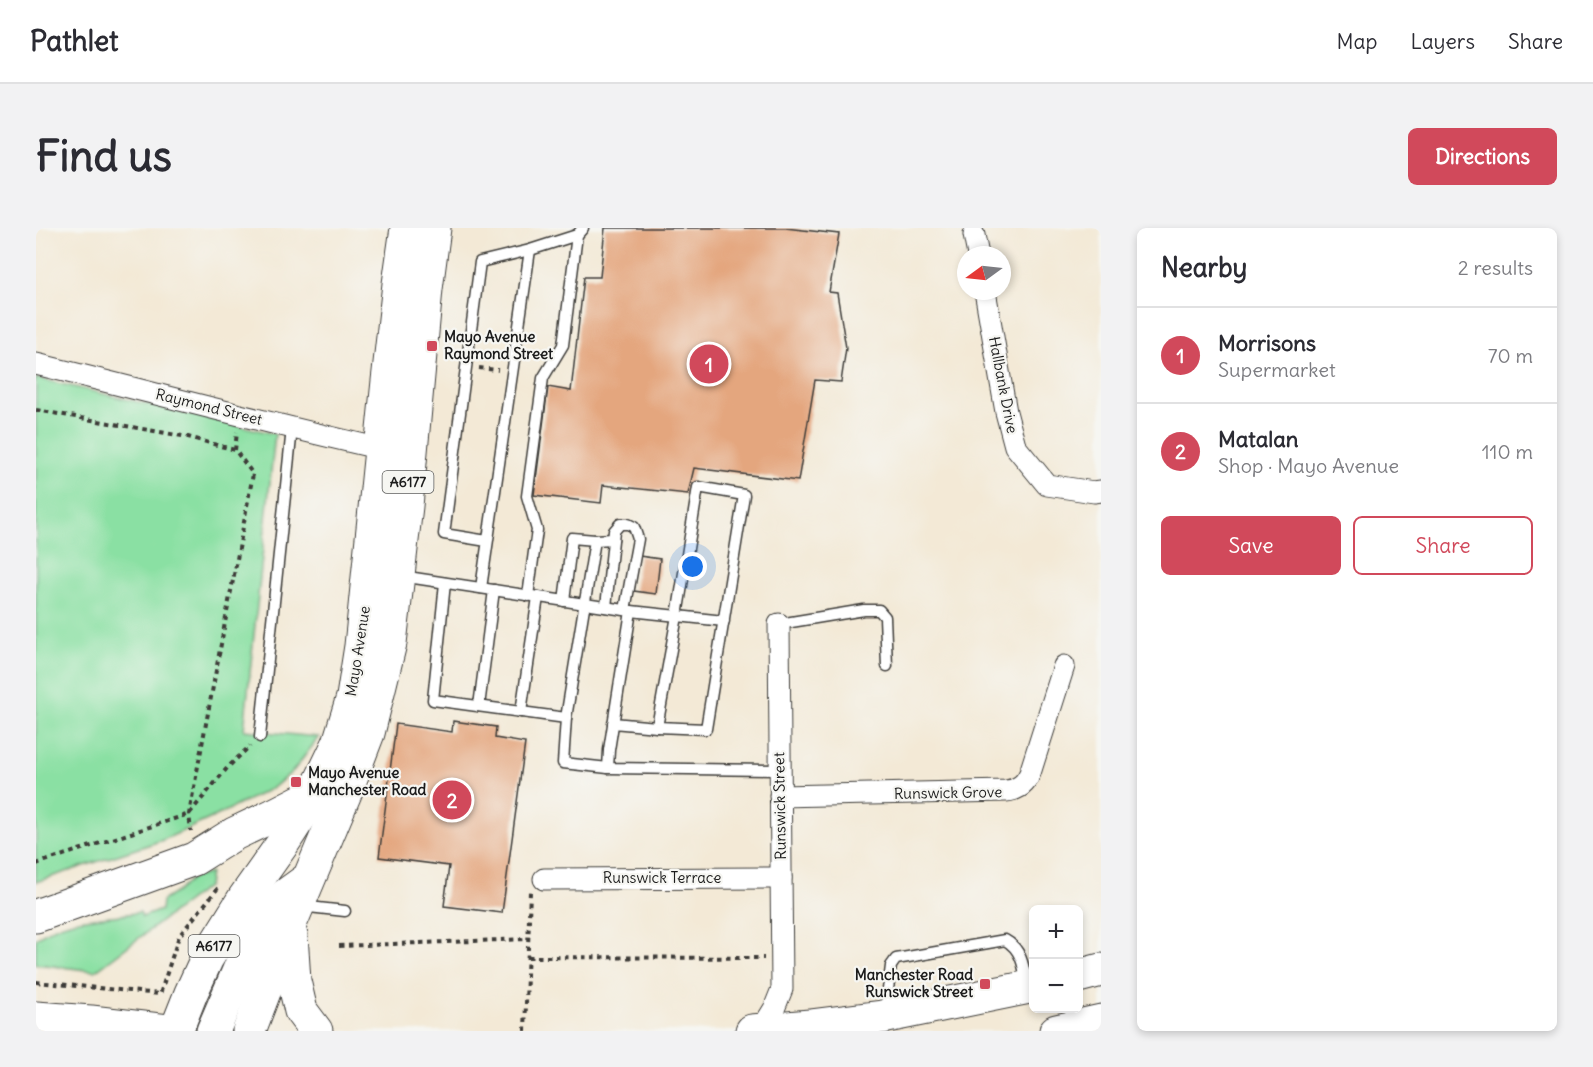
<!DOCTYPE html>
<html lang="en">
<head>
<meta charset="utf-8">
<style>
  :root { --surface:#fff; --page:#f2f2f3; --text:#2b2b33; --muted:#7c7c81; --line:#e1e1e2; --accent:#d1495b }
  body { margin:0; font-family:Delius,sans-serif; background:var(--page); color:var(--text) }
  .controls { position:absolute; right:18px; bottom:18px; display:grid; overflow:hidden; border-radius:9px; box-shadow:0 3px 9px #0003 }
  .controls button { width:54px; height:54px; display:grid; place-items:center; padding:0; border:0; border-bottom:2px solid var(--line); background:var(--surface); color:var(--text); font:30px sans-serif }
  .compass { position:absolute; left:921px; top:18px; width:54px; height:54px; border-radius:50%; background:var(--surface); box-shadow:0 3px 9px #0003; rotate:255deg }
  .you { position:absolute; left:657px; top:339px; width:21px; height:21px; margin:-15px; border:4px solid #fff; border-radius:50%; background:#1a73e8; box-shadow:0 0 0 9px #1a73e833 }
  .badge { display:grid; place-items:center; width:39px; height:39px; border-radius:50%; background:var(--accent); color:#fff; font-size:20px; font-weight:700 }
  .pin { position:absolute; translate:-50% -50%; border:3px solid #fff; box-shadow:0 2px 6px #0006 }
  .list { margin:0; padding:0; list-style:none }
  h2 { display:flex; justify-content:space-between; align-items:center; height:78px; margin:0; padding:0 24px; font-size:26px }
  h2 small { font-size:20px; font-weight:400; color:var(--muted) }
  .list li { display:grid; grid-template-columns:39px 1fr auto; gap:18px; align-items:center; box-sizing:border-box; height:96px; padding:0 24px; border-top:2px solid var(--line) }
  .list b { display:block; font-size:22px; white-space:nowrap }
  .list p { margin:0; font-size:20px; white-space:nowrap; color:var(--muted) }
  .list em { font-size:20px; font-style:normal; color:var(--muted) }
  .actions { display:flex; gap:12px; padding:18px 24px }
  .actions a { flex:1; padding:14px 0; border:2px solid var(--accent); border-radius:9px; text-align:center; font-size:21px; color:var(--accent) }
  .actions .main { background:var(--accent); color:#fff }
  .map { position:relative; flex:none; width:1065px; height:803px; overflow:hidden; border-radius:9px }
  header { display:flex; align-items:center; gap:36px; box-sizing:border-box; height:84px; padding:0 30px; background:var(--surface); border-bottom:2px solid var(--line) }
  header strong { font-size:28px }
  nav { display:flex; gap:33px; margin-inline-start:auto; font-size:21px }
  .intro { display:flex; align-items:center; justify-content:space-between; box-sizing:border-box; height:144px; padding:0 36px }
  h1 { margin:0; font-size:42px }
  .button { padding:15px 27px; border-radius:9px; background:var(--accent); color:#fff; font-size:21px; font-weight:700 }
  main { display:flex; gap:36px; padding:0 36px }
  aside { flex:1; background:var(--surface); border-radius:9px; box-shadow:0 3px 9px #0003 }
  .map>svg:first-child { display:block }
</style>
</head>
<body>
<header>
<strong>Pathlet</strong>
<nav><a>Map</a><a>Layers</a><a>Share</a></nav>
</header>
<div class="intro"><h1>Find us</h1><a class="button">Directions</a></div>
<main>
<div class="map">
<svg width="1065" height="803" viewBox="0 0 1065 803">
  <rect width="100%" height="100%" fill="#f6f6f2"/>
  <filter id="ink" filterUnits="userSpaceOnUse"><feTurbulence type="fractalNoise" baseFrequency=".0167" numOctaves="2"/><feDisplacementMap in="SourceGraphic" scale="12" xChannelSelector="R" yChannelSelector="G"/><feConvolveMatrix kernelMatrix="1 2 1 2 8 2 1 2 1" color-interpolation-filters="sRGB"/></filter>
  <filter id="wash" filterUnits="userSpaceOnUse"><feTurbulence type="fractalNoise" baseFrequency=".008" numOctaves="4" result="noise"/><feDisplacementMap in="SourceGraphic" scale="24" xChannelSelector="R" yChannelSelector="G"/><feGaussianBlur stdDeviation="1.35" result="paint"/><feColorMatrix in="noise" values="0 0 0 0 0 0 0 0 0 0 0 0 0 0 0 0 0 1.4 0 .05"/><feComposite in="paint" operator="in"/></filter>
  <g filter="url(#wash)">
    <rect width="100%" height="100%" fill="#f3e9d6"/>
    <g fill="#8ae0a3" stroke="#537e60" stroke-width="1.5">
      <polygon points="0,150 239,206 208,502 283,509 258,542 238,559 180,588 127,612 0,654"/>
      <path d="M174,645L172,658L59,743L0,736V711C30,685 68,692 104,684L106,689L125,682L126,673L142,663L155,651Z"/>
    </g>
    <g id="blocks">
      <g fill="#e4a67e">
        <polygon points="569,0 749,0 803,6 793,64 801,65 810,120 805,154 779,152 762,253 658,240 652,266 567,257 565,275 498,267 512,159 535,163 548,49 564,49"/>
        <polygon points="603,328 624,331 620,366 598,363"/>
        <polygon points="417,493 460,499 459,510 489,515 466,685 408,678 413,638 343,629 360,496 416,504"/>
      </g>
    </g>
  </g>
  <g filter="url(#ink)">
    <use href="#blocks" fill-opacity="0" stroke="#3c3b38" stroke-width="1.5"/>
    <g fill="none" stroke-linecap="round" stroke-linejoin="round">
      <defs>
        <g id="lane">
          <polyline points="494,22 541,7"/>
          <polygon points="662,259 708,267 670,501 621,499 641,388"/>
          <polyline points="365,348 595,383 573,522 572,540 744,542"/>
          <polyline points="409,355 397,472 530,490 527,535 572,540"/>
          <path d="M445,360C461,248 477,135 494,22L444,34L408,306L451,313"/>
          <polyline points="492,368 501,302 491,268 507,150 527,117 541,7 547,0"/>
          <polyline points="528,373 536,310 559,312"/>
          <polyline points="570,379 578,303 584,296 592,296 598,299 602,311 589,382"/>
          <polyline points="595,383 688,393"/>
          <polyline points="743,396 828,382 843,382 849,389 851,438"/>
          <polyline points="443,478 458,362"/>
          <polyline points="485,484 502,369"/>
          <polyline points="530,490 559,312 577,311"/>
          <polyline points="577,495 621,499"/>
          <polyline points="224,509 256,200"/>
          <polyline points="264,678 309,683"/>
          <path d="M849,785L855,738L860,731L872,729L969,712C986,721 988,740 991,757"/>
        </g>
        <g id="street">
          <polyline points="938,7 942,27"/>
          <polyline points="949,63 970,184 979,218 1011,257 1058,264 1065,263"/>
          <path d="M0,136C115,164 230,195 346,221"/>
          <path d="M744,568L970,563C982,562 990,556 994,545L1028,438"/>
          <polyline points="508,651 745,650"/>
          <polyline points="725,802 738,781 746,761 743,396"/>
        </g>
        <g id="primary">
          <polyline points="0,688 158,631 198,606 238,587 275,568"/>
          <polyline points="255,707 258,753 265,783 280,803"/>
          <polyline points="1042,748 1065,742"/>
          <polyline points="0,790 55,794 132,803"/>
          <polyline points="140,803 155,765 171,730 209,669 245,618 278,567 303,515 317,469 325,418 352,153 363,56 371,0"/>
          <polyline points="177,803 207,733 225,698 236,682 250,667 268,654"/>
          <polyline points="213,803 254,696 309,565 332,505 354,415 370,278 390,61 398,0"/>
          <polyline points="716,803 774,798 846,789 998,758"/>
          <polyline points="1020,803 1065,793"/>
        </g>
      </defs>
      <use href="#lane" stroke="#3c3b38" stroke-width="13"/>
      <use href="#street" stroke="#3c3b38" stroke-width="23"/>
      <use href="#primary" stroke="#3c3b38" stroke-width="35"/>
      <g stroke="#3c3b38" stroke-width="4" stroke-dasharray="4.5 4.5" stroke-linecap="butt">
        <polyline points="443,140 462,142"/>
        <polyline points="0,182 152,209 199,222 217,246 153,586 155,603"/>
        <polyline points="199,222 201,204"/>
        <polyline points="0,636 153,586 192,539 214,518"/>
        <polyline points="303,718 492,711"/>
        <polyline points="492,729 728,730"/>
        <polyline points="0,754 124,766 143,708 182,660"/>
        <polyline points="489,803 494,663"/>
      </g>
      <use href="#lane" stroke="#fff" stroke-width="10"/>
      <use href="#street" stroke="#fff" stroke-width="21"/>
      <use href="#primary" stroke="#fff" stroke-width="33"/>
    </g>
  </g>
  <g fill="#d1495b" stroke="#f6f6f2" stroke-width="2">
    <rect x="390" y="112" width="12" height="12" rx="3"/>
    <rect x="254" y="548" width="12" height="12" rx="3"/>
    <rect x="943" y="750" width="12" height="12" rx="3"/>
  </g>
  <g text-anchor="middle" stroke-width="4.5" stroke-linejoin="round" paint-order="stroke">
    <g fill="#f6f6f2" stroke="#5d5d5c" stroke-width="1.5">
      <rect x="346.5" y="243" width="51" height="22" rx="4.5"/>
      <rect x="152.5" y="707" width="51" height="22" rx="4.5"/>
    </g>
    <g font-size="14" font-weight="bold" fill="#1c1c1c">
      <text x="372" y="259">A6177</text>
      <text x="178" y="723">A6177</text>
    </g>
    <g font-size="15" font-weight="bold" fill="#1c1c1c" stroke="#f6f6f2" text-anchor="start">
      <text x="408" y="114">Mayo Avenue<tspan x="408" dy="17">Raymond Street</tspan></text>
      <text x="272" y="550">Mayo Avenue<tspan x="272" dy="17">Manchester Road</tspan></text>
      <text x="937" y="752" text-anchor="end">Manchester Road<tspan x="937" dy="17">Runswick Street</tspan></text>
    </g>
    <g font-size="15" fill="#1c1c1c" stroke="#f6f6f2">
      <text transform="translate(967 157) rotate(79)" y="5">Hallbank Drive</text>
      <text transform="translate(173 179) rotate(14)" y="5">Raymond Street</text>
      <text transform="translate(322 423) rotate(-81)" y="5">Mayo Avenue</text>
      <text transform="translate(912 565) rotate(-1)" y="5">Runswick Grove</text>
      <text transform="translate(744 578) rotate(-91)" y="5">Runswick Street</text>
      <text x="626" y="655">Runswick Terrace</text>
    </g>
  </g>
</svg>
<div class="controls">
<button>+</button>
<button>−</button>
</div>
<svg class="compass" viewBox="-18 -18 36 36"><path d="M0-13l5 13h-10z" fill="#e53935"/><path d="M0 13l5-13h-10z" fill="#7c7c81"/></svg>
<div class="you"></div>
<div class="pin badge" style="left:673px;top:136px">1</div>
<div class="pin badge" style="left:416px;top:572px">2</div>
</div>
<aside>
<h2>Nearby<small>2 results</small></h2>
<ul class="list">
<li><span class="badge">1</span><div><b>Morrisons</b><p>Supermarket</p></div><em>70 m</em></li>
<li><span class="badge">2</span><div><b>Matalan</b><p>Shop · Mayo Avenue</p></div><em>110 m</em></li>
</ul>
<div class="actions"><a class="main">Save</a><a>Share</a></div>
</aside>
</main>
</body>
</html>
